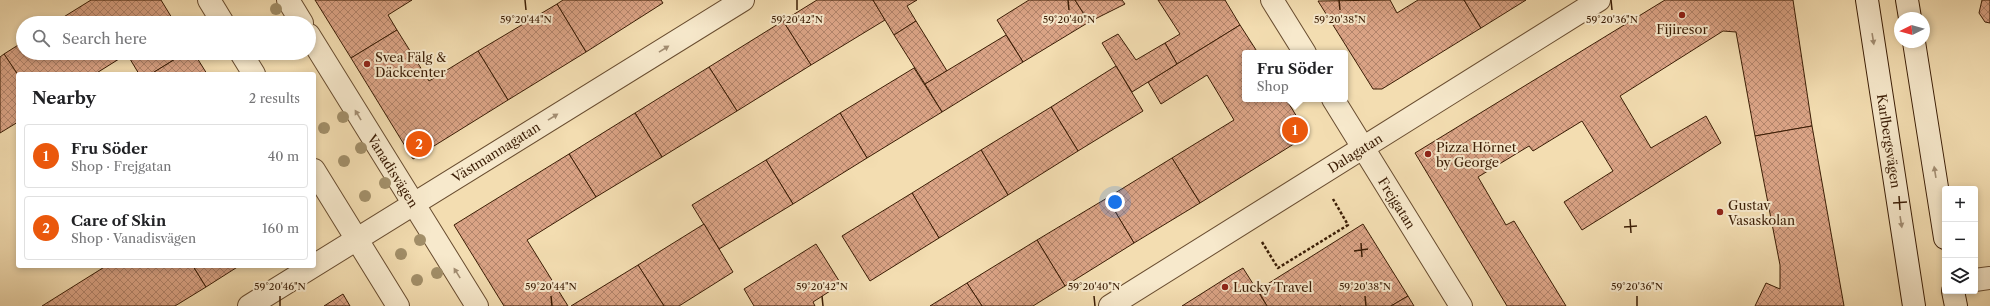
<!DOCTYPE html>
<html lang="en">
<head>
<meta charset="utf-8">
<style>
  :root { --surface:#fff; --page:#f6f6f6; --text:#202124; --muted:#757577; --line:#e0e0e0; --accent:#ea580c }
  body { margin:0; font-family:"Libre Caslon Text",serif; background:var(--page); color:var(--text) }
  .controls { position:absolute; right:12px; bottom:12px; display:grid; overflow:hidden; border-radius:4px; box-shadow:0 2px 6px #0003 }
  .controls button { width:36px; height:36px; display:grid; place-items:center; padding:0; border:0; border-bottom:1px solid var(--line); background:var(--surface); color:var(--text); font:20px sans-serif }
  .compass { position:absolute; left:1894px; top:12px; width:36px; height:36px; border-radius:50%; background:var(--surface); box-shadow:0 2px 6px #0003; rotate:265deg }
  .you { position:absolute; left:1115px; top:202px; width:14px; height:14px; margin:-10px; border:3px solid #fff; border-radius:50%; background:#1a73e8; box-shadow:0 0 0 6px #1a73e833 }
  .badge { display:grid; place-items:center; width:26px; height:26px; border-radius:50%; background:var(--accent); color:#fff; font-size:13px; font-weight:700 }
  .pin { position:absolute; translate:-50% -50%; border:2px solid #fff; box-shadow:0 1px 4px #0006 }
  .popup { position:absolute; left:1242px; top:50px; width:106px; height:52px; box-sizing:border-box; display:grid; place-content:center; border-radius:4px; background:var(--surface); filter:drop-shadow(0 1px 3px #0005); font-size:13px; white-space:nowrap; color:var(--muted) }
  .popup b { font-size:15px; color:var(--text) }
  .popup::after { content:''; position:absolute; left:50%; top:100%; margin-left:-8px; border:8px solid transparent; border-top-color:var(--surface) }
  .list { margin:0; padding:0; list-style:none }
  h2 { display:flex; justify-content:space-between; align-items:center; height:52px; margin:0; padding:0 16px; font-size:17px }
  h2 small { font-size:13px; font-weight:400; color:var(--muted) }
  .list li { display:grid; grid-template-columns:26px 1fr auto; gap:12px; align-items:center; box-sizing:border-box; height:64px; margin:0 8px 8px; padding:0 8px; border:1px solid var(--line); border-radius:4px }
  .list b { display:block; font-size:15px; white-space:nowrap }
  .list p { margin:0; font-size:13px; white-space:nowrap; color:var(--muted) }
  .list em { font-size:13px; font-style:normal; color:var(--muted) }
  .icon { flex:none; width:22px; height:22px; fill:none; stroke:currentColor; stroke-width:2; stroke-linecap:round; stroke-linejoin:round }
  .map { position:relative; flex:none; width:1990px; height:306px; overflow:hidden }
  .search { position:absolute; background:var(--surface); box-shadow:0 2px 6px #0003; left:16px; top:16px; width:300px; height:44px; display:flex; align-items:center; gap:10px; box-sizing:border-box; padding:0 14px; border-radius:22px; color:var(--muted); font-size:15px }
  .panel { position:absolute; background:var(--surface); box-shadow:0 2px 6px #0003; left:16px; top:72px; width:300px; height:196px; border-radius:4px }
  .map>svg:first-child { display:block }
</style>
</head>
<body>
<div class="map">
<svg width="1990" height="306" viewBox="0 0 1990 306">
  <defs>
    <pattern id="building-cross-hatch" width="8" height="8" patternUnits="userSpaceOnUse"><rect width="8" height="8" fill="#daa385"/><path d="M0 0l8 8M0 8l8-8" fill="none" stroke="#b2846b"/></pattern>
  </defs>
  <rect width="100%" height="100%" fill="#f3ddb1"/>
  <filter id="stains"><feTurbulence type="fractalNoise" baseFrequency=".005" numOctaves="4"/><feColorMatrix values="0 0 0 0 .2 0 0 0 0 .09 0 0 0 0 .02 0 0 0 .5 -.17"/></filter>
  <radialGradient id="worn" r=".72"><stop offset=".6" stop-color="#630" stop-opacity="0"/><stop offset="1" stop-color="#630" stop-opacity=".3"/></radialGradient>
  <g fill="url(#building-cross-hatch)" stroke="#3b1d05">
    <polygon points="91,0 161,0 175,23 54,23"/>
    <polygon points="315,0 412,0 388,15 397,30 351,58"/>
    <polygon points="563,0 661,0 663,3 586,52 557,4"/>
    <polygon points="817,0 873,0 885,20 811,65 783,21"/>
    <polygon points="873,0 917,0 907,6 916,21 894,35"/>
    <polygon points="1029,0 1075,0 1089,22 1023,62 997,20"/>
    <polygon points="1075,0 1122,0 1125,4 1089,22"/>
    <polygon points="1158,0 1225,0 1240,25 1177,64 1165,43 1180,34"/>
    <polygon points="1390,0 1397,13 1418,0 1464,0 1481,28 1382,89 1373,89 1318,1"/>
    <polygon points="1464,0 1526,0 1481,28"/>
    <polygon points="1665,0 1793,0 1812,126 1755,136 1736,32 1723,31 1620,96 1651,148 1706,116 1721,143 1582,230 1564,202 1613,171 1582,121 1533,151 1529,146 1478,177 1506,225 1514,221 1566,306 1507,306 1415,153"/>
    <polygon points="1982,0 1990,0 1990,23 1985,22 1979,13"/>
    <polygon points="557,4 586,52 508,100 478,51"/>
    <polygon points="783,21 811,65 737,111 709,67"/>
    <polygon points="916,21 947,71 925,84 894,35"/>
    <polygon points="1240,25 1258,53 1245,53 1245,99 1286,99 1308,135 1200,203 1172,158 1234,120 1207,75 1161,104 1148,82"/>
    <polygon points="397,30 429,81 478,51 508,100 413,159 351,58"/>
    <polygon points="1118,34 1136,60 1165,43 1177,64 1132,92 1102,43"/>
    <polygon points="1006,35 1023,62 942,112 925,84"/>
    <polygon points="23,42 23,53 185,53 151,74 139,74 127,54 95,74 18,75 4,54"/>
    <polygon points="185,53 194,53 207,74 151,74"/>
    <polygon points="4,54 18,75 18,122 0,133 0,57"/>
    <polygon points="1116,66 1143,111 1078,151 1051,107"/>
    <polygon points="709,67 737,111 662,157 635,113"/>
    <polygon points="914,68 942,112 867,158 840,113"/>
    <polygon points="1051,107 1078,151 1008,195 981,150"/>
    <polygon points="635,113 662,157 596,197 569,154"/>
    <polygon points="840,113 867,158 793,204 766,160"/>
    <polygon points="1812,126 1844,306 1755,306 1766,283 1780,289 1780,265 1755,136"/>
    <polygon points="981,150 1008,195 939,238 912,193"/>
    <polygon points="569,154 596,197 527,240 568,306 504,306 454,225"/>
    <polygon points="1172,158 1200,203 1134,243 1107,198"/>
    <polygon points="766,160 793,204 719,249 692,205"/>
    <polygon points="912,193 939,238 870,281 842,236"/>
    <polygon points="1107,198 1134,243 1065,286 1037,240"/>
    <polygon points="704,224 733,272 679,306 664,306 638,265"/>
    <polygon points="1363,224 1408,296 1391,306 1341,306 1340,305 1338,306 1267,306 1258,290"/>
    <polygon points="1037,240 1065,286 1033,306 982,306 967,283"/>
    <polygon points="816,244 841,284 813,302 815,306 754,306 744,289"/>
    <polygon points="638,265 664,306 571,306"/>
    <polygon points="106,266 193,266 206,287 175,306 42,306"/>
    <polygon points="193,266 239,266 206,287"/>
    <polygon points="1243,268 1267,306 1182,306 1231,275"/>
    <polygon points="967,283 982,306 930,306"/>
    <polygon points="343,294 350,306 324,306"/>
    <polygon points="1408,296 1414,306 1391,306"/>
  </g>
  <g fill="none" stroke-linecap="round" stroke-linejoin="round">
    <defs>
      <g id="minor">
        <polyline points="209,0 223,23"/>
        <polyline points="288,0 302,23"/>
        <polyline points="1272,0 1305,53"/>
        <polyline points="309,35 477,306"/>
        <polyline points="241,53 254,74"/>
        <polyline points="1333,99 1461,306"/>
        <polyline points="314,170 398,306"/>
        <polyline points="1975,280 1990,278"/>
        <polyline points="249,306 743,0"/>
        <polyline points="1110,306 1599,0"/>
      </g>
      <g id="secondary">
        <polyline points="1867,0 1914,306"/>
        <polyline points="1907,0 1910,18"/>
        <polyline points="1914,42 1945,238"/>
        <polyline points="1953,291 1956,306"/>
      </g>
    </defs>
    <use href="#minor" stroke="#694d30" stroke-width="24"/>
    <use href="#secondary" stroke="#3b1d05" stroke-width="24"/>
    <polyline stroke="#3b1d05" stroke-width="2.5" stroke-dasharray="3 2" stroke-linecap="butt" points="1262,242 1278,268 1348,225 1333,199"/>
    <use href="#minor" stroke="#f7e9cc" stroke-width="22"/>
    <use href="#secondary" stroke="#f7e9cc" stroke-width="22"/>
  </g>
  <g fill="#a28f69">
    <circle cx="276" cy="9" r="6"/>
    <circle cx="343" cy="117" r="6"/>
    <circle cx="324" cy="128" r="6"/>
    <circle cx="361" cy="148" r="6"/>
    <circle cx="344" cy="161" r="6"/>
    <circle cx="385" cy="183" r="6"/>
    <circle cx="365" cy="196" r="6"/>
    <circle cx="420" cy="240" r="6"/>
    <circle cx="401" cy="254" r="6"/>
    <circle cx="437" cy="273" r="6"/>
    <circle cx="417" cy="280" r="6"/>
  </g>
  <defs><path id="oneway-solid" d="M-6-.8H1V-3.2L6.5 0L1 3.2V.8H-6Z"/></defs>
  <g fill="#a28d72">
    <use href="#oneway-solid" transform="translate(1873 39) rotate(81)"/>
    <use href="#oneway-solid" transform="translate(664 49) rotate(-32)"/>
    <use href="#oneway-solid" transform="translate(358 115) rotate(-121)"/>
    <use href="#oneway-solid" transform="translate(553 117) rotate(-32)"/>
    <use href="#oneway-solid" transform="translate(1935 172) rotate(-99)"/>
    <use href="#oneway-solid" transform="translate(1901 222) rotate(81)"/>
    <use href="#oneway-solid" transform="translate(457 273) rotate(-122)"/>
  </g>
  <path fill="none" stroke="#3b1d05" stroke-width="1.5" d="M525,0L526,10M797,0V10M1068,0L1069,10M1339,0L1340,10M1611,0L1612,10M1899,196L1900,210M1893,203L1907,202M1630,219L1631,233M1624,227L1637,226M1361,243L1362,257M1354,251L1368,249M280,296V306M551,296L552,306M822,296L823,306M1094,296L1095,306M1365,296L1366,306M1637,296V306"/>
  <g fill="#8f2418" stroke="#f7e9cc" stroke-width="1.5">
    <circle cx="1682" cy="15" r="4"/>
    <circle cx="367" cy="64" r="4"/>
    <circle cx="1428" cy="154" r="4"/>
    <circle cx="1720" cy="212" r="4"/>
    <circle cx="1225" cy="287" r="4"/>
  </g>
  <g text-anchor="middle" stroke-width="4" stroke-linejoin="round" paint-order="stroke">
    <g font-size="13" fill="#3b1d05" stroke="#f7e9cc" text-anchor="start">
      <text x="1682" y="34" text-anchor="middle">Fijiresor</text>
      <text x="375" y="62">Svea Fälg &amp;<tspan x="375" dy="15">Däckcenter</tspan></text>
      <text x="1436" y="152">Pizza Hörnet<tspan x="1436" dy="15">by George</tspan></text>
      <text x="1728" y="210">Gustav<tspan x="1728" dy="15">Vasaskolan</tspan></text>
      <text x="1233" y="292">Lucky Travel</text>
    </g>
    <g font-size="13" fill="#3b1d05" stroke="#f7e9cc">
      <text transform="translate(1889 141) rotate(81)" y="5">Karlbergsvägen</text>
      <text transform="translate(496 152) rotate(-32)" y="5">Västmannagatan</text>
      <text transform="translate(1355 153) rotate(-32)" y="5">Dalagatan</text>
      <text transform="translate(393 171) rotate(58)" y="5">Vanadisvägen</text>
      <text transform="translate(1397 203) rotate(58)" y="5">Frejgatan</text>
    </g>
  </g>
  <g font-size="10" text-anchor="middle" fill="#3b1d05" stroke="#f7e9cc" stroke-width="4" stroke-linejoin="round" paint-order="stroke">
    <text x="526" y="23">59°20'44"N</text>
    <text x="797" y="23">59°20'42"N</text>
    <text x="1069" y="23">59°20'40"N</text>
    <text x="1340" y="23">59°20'38"N</text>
    <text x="1612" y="23">59°20'36"N</text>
    <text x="280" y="290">59°20'46"N</text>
    <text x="551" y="290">59°20'44"N</text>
    <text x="822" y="290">59°20'42"N</text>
    <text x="1094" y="290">59°20'40"N</text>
    <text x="1365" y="290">59°20'38"N</text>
    <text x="1637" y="290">59°20'36"N</text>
  </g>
  <rect width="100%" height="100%" filter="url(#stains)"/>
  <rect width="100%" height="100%" fill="url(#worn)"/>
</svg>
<div class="controls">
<button>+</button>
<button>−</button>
<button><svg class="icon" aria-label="layers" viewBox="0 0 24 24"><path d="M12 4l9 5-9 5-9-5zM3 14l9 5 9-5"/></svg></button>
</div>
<svg class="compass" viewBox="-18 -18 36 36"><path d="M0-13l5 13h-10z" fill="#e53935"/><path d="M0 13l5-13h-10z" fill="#757577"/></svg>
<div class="you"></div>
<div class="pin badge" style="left:1295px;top:130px">1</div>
<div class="popup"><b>Fru Söder</b>Shop</div>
<div class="pin badge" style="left:419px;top:144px">2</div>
<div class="search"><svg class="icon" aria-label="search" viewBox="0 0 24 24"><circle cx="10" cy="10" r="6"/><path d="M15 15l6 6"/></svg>Search here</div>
<section class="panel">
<h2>Nearby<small>2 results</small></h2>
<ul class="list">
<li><span class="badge">1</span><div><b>Fru Söder</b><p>Shop · Frejgatan</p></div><em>40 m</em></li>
<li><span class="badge">2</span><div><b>Care of Skin</b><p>Shop · Vanadisvägen</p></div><em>160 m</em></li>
</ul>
</section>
</div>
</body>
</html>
